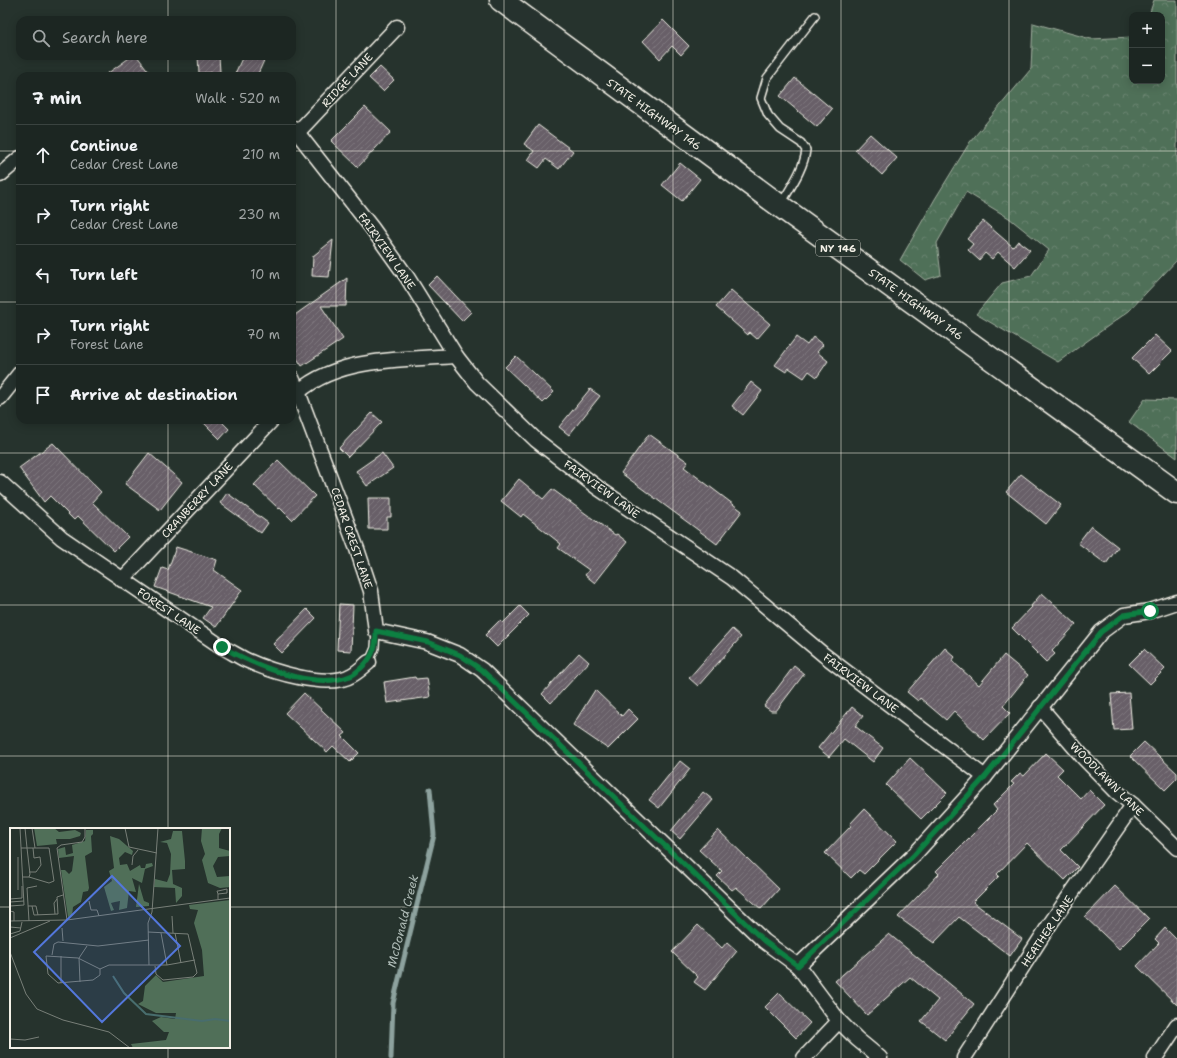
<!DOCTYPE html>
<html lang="en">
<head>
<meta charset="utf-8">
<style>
  :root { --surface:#1c2622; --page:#29322f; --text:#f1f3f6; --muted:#a0a5a5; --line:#3a4340 }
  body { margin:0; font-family:"Shantell Sans",sans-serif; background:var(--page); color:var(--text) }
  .controls { position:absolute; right:12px; top:12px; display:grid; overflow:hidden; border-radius:8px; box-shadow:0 2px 10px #0003 }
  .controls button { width:36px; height:36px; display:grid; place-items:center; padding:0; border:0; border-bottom:1px solid var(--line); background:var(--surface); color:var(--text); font:20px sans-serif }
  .stop { position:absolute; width:12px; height:12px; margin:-9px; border:3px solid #0b8043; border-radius:50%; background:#fff }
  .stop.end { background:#0b8043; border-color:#fff; box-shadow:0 1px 4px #0008 }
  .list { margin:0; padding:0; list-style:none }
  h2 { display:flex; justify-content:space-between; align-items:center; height:52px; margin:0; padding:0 16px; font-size:17px }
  h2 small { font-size:13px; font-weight:400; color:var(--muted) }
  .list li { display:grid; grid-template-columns:26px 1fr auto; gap:12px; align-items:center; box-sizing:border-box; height:60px; padding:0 16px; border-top:1px solid var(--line) }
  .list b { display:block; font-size:15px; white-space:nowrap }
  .list p { margin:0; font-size:13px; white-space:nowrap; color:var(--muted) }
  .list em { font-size:13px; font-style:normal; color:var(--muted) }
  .icon { flex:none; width:22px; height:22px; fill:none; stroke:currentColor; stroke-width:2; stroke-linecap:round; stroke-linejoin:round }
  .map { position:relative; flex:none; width:1177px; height:1058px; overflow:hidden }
  .search { position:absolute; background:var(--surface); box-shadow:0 2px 10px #0003; left:16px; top:16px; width:280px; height:44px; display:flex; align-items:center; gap:10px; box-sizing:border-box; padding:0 14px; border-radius:12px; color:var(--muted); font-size:15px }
  .panel { position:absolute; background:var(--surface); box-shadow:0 2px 10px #0003; left:16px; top:72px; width:280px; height:352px; border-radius:12px }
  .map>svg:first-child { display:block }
</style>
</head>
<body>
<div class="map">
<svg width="1177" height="1058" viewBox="0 0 1177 1058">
  <defs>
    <pattern id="forest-crowns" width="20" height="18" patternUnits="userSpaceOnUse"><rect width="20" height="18" fill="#506f58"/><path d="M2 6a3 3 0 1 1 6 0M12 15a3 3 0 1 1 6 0" fill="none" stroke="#6a8470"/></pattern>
    <pattern id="building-hatch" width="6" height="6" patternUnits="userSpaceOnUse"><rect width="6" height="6" fill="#675f67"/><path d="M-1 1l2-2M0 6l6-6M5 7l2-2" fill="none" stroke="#7d767d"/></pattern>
  </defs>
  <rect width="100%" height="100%" fill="#26332d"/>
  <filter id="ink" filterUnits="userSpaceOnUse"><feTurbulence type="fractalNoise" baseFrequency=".025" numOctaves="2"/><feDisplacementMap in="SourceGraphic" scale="8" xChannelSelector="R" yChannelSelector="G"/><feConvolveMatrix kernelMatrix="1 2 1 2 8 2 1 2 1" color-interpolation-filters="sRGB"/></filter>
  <g filter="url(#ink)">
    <g fill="url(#forest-crowns)" stroke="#a2b0a0">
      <polygon points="1154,0 1177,0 1177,260 1129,311 1058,362 976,314 1002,283 1031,276 1049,250 1009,218 966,192 937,243 941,275 925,280 900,260 935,199 970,142 1031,69 1033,23 1091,39 1132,37 1132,81 1162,81 1162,15 1149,15"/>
      <polygon points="1145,399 1177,400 1177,458 1129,422"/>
    </g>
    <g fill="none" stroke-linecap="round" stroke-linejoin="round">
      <polyline stroke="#8da29e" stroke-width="5" points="391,1058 393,1003 434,835 430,789"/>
    </g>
    <g fill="url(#building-hatch)" stroke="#f4f1e8">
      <polygon points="663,20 689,46 681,55 672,46 660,59 643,41"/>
      <polygon points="132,56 137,56 152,76 104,76"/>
      <polygon points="198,56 219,56 220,72 199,73"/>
      <polygon points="243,56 266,56 257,76 234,76"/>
      <polygon points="380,67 394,80 383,91 369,78"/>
      <polygon points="795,78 832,109 817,127 780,96"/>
      <polygon points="365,107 391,132 358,167 331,141"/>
      <polygon points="538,125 573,151 559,169 546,159 539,168 528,160 534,151 524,144"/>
      <polygon points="870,134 897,158 882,175 855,150"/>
      <polygon points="680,163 700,179 682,201 662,185"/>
      <polygon points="983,221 1013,247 1018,241 1030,250 1015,267 998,252 992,259 985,253 979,260 968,250 973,244 967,239"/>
      <polygon points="333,240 329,277 312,276 313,256"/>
      <polygon points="437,276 471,312 462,321 428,285"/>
      <polygon points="347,278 346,306 321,306 343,339 302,366 292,351 292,317"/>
      <polygon points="731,290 770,324 757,339 749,332 748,335 716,307"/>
      <polygon points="1155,335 1172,351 1149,374 1132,358"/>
      <polygon points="796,337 807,345 813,337 823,345 817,352 828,361 817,377 809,371 804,378 789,368 786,372 775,365"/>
      <polygon points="516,356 554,392 543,403 505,367"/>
      <polygon points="751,382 762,391 743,415 732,406"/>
      <polygon points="590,389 600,396 569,435 559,427"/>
      <polygon points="372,413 382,422 348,457 339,448"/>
      <polygon points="201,420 220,420 229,429 220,439"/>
      <polygon points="649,434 688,462 684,467 742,511 717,544 621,473"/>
      <polygon points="53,443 101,492 92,502 128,537 114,551 78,516 74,520 50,496 44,502 19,468"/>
      <polygon points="149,453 182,482 160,510 125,484"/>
      <polygon points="382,453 393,468 367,486 356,471"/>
      <polygon points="278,460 315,496 292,520 280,508 279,509 254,485"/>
      <polygon points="1021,474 1061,505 1046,524 1006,492"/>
      <polygon points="519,479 543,499 552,489 615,535 617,534 627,542 595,583 585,575 589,570 558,548 561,544 523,514 521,517 501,501"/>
      <polygon points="227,493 268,523 261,533 220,503"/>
      <polygon points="368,498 391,498 391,517 387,517 387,529 369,529"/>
      <polygon points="1091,526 1118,547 1106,564 1078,543"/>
      <polygon points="176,547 217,560 214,570 242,590 216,627 203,618 211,607 155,587 162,568 168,570"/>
      <polygon points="1042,593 1076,624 1052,651 1055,654 1046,662 1012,628 1032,607 1031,606"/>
      <polygon points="339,604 353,605 351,651 337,650"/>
      <polygon points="520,606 529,615 497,647 485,635 500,620 503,623"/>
      <polygon points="307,609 316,618 282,653 273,644"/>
      <polygon points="732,629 741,637 698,686 689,678"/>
      <polygon points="945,648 955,657 952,661 979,685 1004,655 1028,675 1003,706 1010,713 984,740 954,711 946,720 920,698 918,701 907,692"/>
      <polygon points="1144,649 1165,669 1150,684 1129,664"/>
      <polygon points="579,653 589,662 551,703 542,694"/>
      <polygon points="794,666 804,674 776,711 771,711 764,706"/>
      <polygon points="415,677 416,679 427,678 430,697 387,703 384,682"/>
      <polygon points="595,690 622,716 628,709 638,719 608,749 573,725"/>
      <polygon points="304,693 346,733 342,736 359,753 350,762 333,746 327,752 285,713"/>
      <polygon points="1129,693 1132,729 1114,730 1111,694"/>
      <polygon points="852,707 863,716 855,726 883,748 873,762 844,739 829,757 818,748"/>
      <polygon points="1144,742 1177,773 1177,778 1165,790 1130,756"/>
      <polygon points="1046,753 1063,769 1057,775 1081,799 1089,790 1104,805 1061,850 1078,867 1065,880 1027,843 997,874 999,876 973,902 1022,939 1010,956 959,917 934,943 898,917 939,874 936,871 997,810 993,805 1014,784 1011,782 1020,773 1024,776"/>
      <polygon points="910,758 947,793 921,819 886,785"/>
      <polygon points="680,761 690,769 659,808 649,800"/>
      <polygon points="703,792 713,800 680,839 671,831"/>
      <polygon points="864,809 897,841 864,874 859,870 851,878 825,853 851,826 850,824"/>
      <polygon points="718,830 779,889 761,909 736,887 732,890 717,876 722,871 699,850"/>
      <polygon points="1115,886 1149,919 1119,949 1085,917"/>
      <polygon points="698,925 722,948 727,942 737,951 705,990 694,982 698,977 672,952"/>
      <polygon points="1165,928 1177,940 1177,1005 1137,966 1159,943 1155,939"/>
      <polygon points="889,934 974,1004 945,1040 921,1021 938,1000 910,977 867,1015 835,981"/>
      <polygon points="779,993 810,1023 796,1038 765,1007"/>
    </g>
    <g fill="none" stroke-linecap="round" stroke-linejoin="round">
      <defs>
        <g id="service">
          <path d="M781,204C790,188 804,169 806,150L801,143L780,129L768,115L761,98L767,78L815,16"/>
          <polyline points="369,662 375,648 376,631"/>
        </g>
        <g id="minor">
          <polyline points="292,128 300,136 372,228 407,277 456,356 477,383 536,440 598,488 732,578 824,655 985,777"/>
          <polyline points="297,133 397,27"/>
          <polyline points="0,175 20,158"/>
          <polyline points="292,378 298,392 357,549 371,591 376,631 427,642 460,655 482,670 764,941 798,966 914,855 985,777 1101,632 1124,615 1150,611 1177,602"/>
          <polyline points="0,398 20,373"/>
          <path d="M292,398C332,356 403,360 456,356"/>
          <path d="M0,482L62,538L222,647C230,651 238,656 246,660C270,671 328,690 352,675C358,672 364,666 369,662"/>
          <polyline points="122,580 272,420"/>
          <polyline points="1040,707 1082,756 1117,792 1133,805 1177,848"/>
          <polyline points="798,966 839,1021 857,1039 880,1058"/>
          <polyline points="804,1058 839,1021"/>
          <polyline points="964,1058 1050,924 1133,805"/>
          <polyline points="1155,1058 1177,1025"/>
        </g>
        <polyline id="primary" points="501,0 780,206 1177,493"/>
      </defs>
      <use href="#service" stroke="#f4f1e8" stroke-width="10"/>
      <use href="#minor" stroke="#f4f1e8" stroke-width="17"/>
      <use href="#primary" stroke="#f4f1e8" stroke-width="25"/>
      <use href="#service" stroke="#26332d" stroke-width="7"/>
      <use href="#minor" stroke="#26332d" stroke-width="14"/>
      <use href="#primary" stroke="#26332d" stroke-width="22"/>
    </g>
  </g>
  <g fill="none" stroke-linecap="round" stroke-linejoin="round" filter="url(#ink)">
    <path stroke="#0b8043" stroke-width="5" d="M222,647C255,665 313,691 350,676C354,675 357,671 360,669C367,663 371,658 374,649C376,644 376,637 376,631L428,642L460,655L482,670L764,941L798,966L914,855L985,777L1101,632L1124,615L1150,611"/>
  </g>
  <path fill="none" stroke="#f4f1e8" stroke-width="1" stroke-opacity="0.55" d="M168,0V20M336,0V1058M504,0V1058M673,0V1058M841,0V1058M1009,0V1058M168,56V76M0,151H20M292,151H1177M0,302H20M292,302H1177M168,420V829M0,453H1177M0,605H1177M0,756H1177M0,907H11M229,907H1177M168,1047V1058"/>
  <g text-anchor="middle" stroke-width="3.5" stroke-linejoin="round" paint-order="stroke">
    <rect fill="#26332d" stroke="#b6b8b0" stroke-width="1" x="816" y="240" width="44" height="16" rx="3"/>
    <g font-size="10" font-weight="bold" fill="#f4f1e8">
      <text x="838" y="252">NY 146</text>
    </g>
    <g font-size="11" fill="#f4f1e8" stroke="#26332d">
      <text transform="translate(347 80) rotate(-47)" y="4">RIDGE LANE</text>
      <text transform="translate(654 114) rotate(36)" y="4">STATE HIGHWAY 146</text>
      <text transform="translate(387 251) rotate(55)" y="4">FAIRVIEW LANE</text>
      <text transform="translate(916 304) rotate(36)" y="4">STATE HIGHWAY 146</text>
      <text transform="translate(602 489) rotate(36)" y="4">FAIRVIEW LANE</text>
      <text transform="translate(197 500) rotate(-47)" y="4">CRANBERRY LANE</text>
      <text transform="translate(352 538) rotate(71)" y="4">CEDAR CREST LANE</text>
      <text transform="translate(169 611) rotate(34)" y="4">FOREST LANE</text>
      <text transform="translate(861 683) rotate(37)" y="4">FAIRVIEW LANE</text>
      <text transform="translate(1107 779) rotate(45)" y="4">WOODLAWN LANE</text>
      <text transform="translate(1047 931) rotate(-56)" y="4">HEATHER LANE</text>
    </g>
    <g font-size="12" font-style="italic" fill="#afbcb7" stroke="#26332d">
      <text transform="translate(403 921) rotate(-76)" y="4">McDonald Creek</text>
    </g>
  </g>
  <g transform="translate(10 828)">
    <rect width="220" height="220" fill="#26332d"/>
    <path d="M24,0H44L49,4L65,2L71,5L70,8L60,11H46L47,16L27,18ZM192,0H212L209,6V20L220,23V28L208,29L203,38L207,49L220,48V59L210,60L198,55L192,32L195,26L191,13ZM76,2H83V6L81,8L82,24L75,28L79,60L78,63L73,64L71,74L63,79L62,88L58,89L51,42H55L59,46L62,43L64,28L49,30L48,21L55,19L56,27L63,25L62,17L75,13ZM163,3H172L175,33V41L162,42L163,56L172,60V68L166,75L165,60L144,59L145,51L157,54L160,46L161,26L157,15L150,14L161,11ZM100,8L109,11L123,23L122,27L115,24L109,30L110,37L117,36L120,43L130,37L131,40H135L136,36L142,35L143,38L135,41L132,55L122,50L126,64L119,63L117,80L109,82L110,73L105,74L101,75L104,82L101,83L94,59L102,53L99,43L104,40ZM129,56L134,73L139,75V78L126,79ZM220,72V220H123L121,216L156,212L159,204H154L142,193L151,189L165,191L166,185H146L128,176L133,173L135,158L146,147L153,154L194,148L192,122L184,95L188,82L180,81L179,77Z" fill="#506f58"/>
    <path fill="none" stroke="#486d6d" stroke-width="2" d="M103,148L114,165L136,186L192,193L205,191L220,193"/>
    <path fill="none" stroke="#787f78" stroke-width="1" d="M15,0L17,20H39L44,53L39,55L19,49M22,0L25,20M115,0L119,19L147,25M11,20H17L20,46L19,49H13M8,29V62M122,37L123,28L128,22M19,44H26L31,37L30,29L24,30L23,20M208,66L217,65V61L208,63H207L208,66V71M0,71L12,70V58M79,73L81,82H87L89,88M0,74L14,73M0,78L14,77L10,0M18,78H22L24,87L48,86L47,69L53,67M22,78H26L28,87M0,83L4,84V93M45,86L44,75L47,71M162,88L163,105M57,92L47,20L51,17L72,14L75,9V0M0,93V99L11,100M0,93L57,92L220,70M19,93L17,60L27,58M52,100L53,113M138,104L178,106L187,145L183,149L153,152L146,146L145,138M151,105L157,137M165,105L171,135M0,106L10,103L12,94M0,110L40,93M0,124L16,166L27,181L53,192L99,204L120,220M42,127L44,116L48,114L88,118L139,112M139,137H157L185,132M90,141V147L83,152L48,155L38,146L36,128L68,130L90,141L99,137H139L138,95L142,84L148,0M70,154L69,130L77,118M51,155V128M0,211L15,212L29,209"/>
    <path fill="#5377dc" fill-opacity="0.15" stroke="#5377dc" stroke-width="2" d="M102,48L170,118L92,194L24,124Z"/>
    <rect width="220" height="220" fill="none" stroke="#f4f1e8" stroke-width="2"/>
  </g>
</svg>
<div class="controls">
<button>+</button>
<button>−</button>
</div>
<div class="stop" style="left:1150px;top:611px"></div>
<div class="stop end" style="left:222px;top:647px"></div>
<div class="search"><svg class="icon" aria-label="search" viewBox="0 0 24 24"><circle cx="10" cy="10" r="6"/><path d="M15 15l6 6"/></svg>Search here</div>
<section class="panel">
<h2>7 min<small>Walk · 520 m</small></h2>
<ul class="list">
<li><svg class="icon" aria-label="ahead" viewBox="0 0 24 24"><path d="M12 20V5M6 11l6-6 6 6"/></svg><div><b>Continue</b><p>Cedar Crest Lane</p></div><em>210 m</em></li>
<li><svg class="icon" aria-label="right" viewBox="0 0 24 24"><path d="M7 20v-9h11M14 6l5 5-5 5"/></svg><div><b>Turn right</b><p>Cedar Crest Lane</p></div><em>230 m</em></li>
<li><svg class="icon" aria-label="left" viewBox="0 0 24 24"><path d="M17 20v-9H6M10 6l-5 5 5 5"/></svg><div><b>Turn left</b></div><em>10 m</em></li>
<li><svg class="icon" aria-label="right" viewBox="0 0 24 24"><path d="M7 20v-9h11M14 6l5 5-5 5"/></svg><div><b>Turn right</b><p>Forest Lane</p></div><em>70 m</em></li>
<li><svg class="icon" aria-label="arrive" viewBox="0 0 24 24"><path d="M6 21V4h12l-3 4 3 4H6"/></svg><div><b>Arrive at destination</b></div></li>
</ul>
</section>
</div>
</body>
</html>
